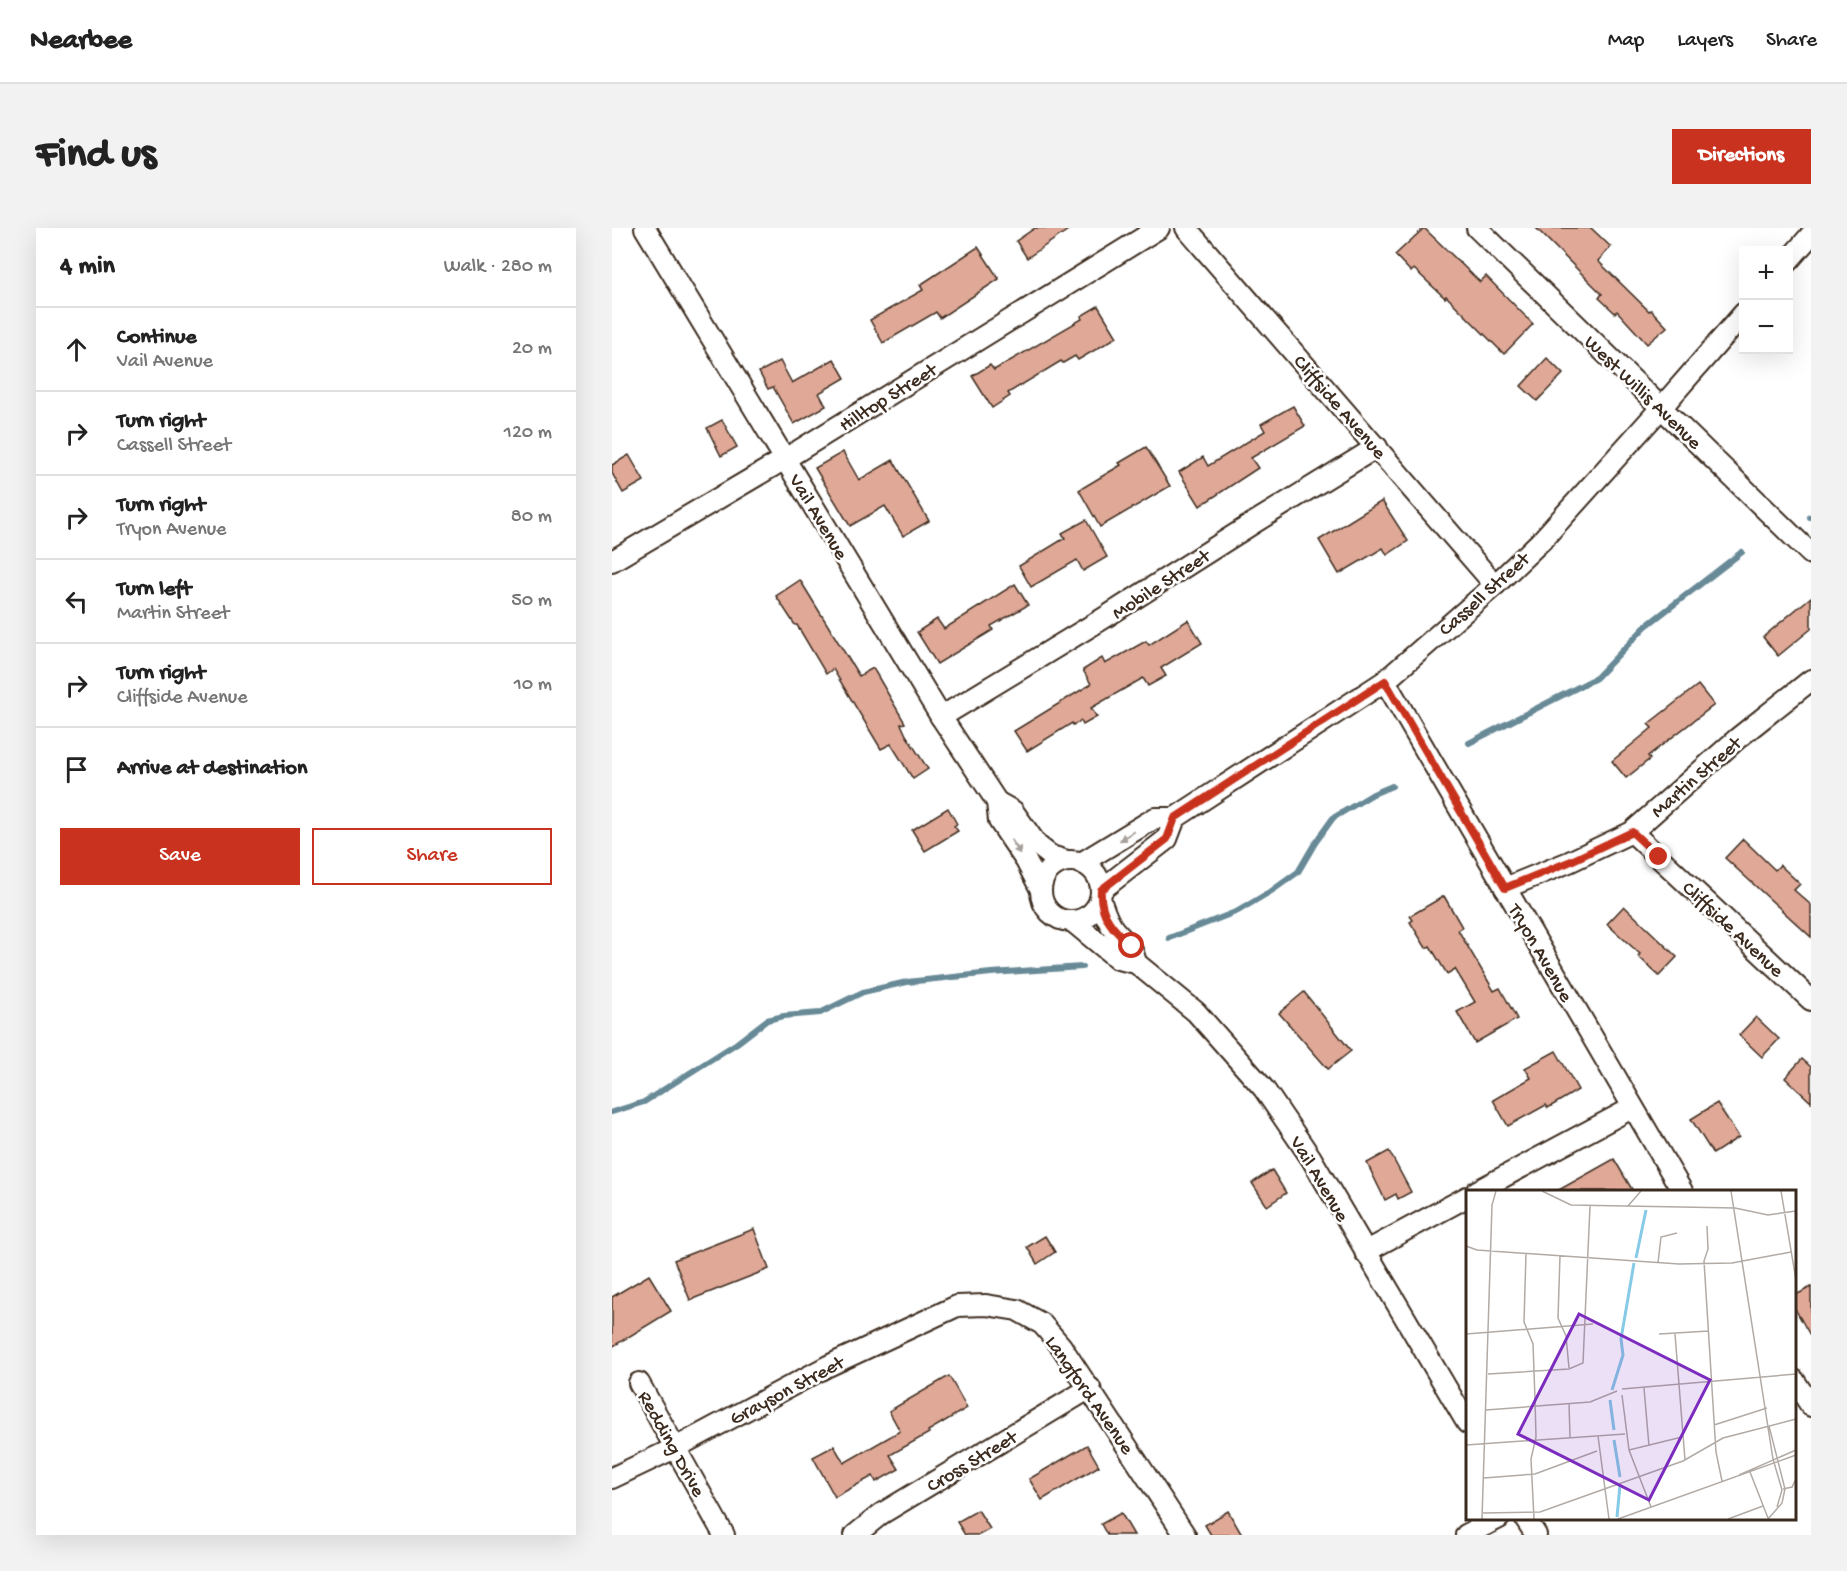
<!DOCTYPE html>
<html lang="en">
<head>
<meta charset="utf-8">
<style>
  :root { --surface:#fff; --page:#f2f2f2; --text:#222; --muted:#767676; --line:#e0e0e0; --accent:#c8321e }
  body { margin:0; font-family:"Gochi Hand",sans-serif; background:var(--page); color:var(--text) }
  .controls { position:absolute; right:18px; top:18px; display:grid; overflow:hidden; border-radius:0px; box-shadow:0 6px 24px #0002 }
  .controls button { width:54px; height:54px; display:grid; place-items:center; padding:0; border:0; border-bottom:2px solid var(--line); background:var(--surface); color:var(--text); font:30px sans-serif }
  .stop { position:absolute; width:18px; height:18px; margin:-14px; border:4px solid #c8321e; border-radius:50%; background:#fff }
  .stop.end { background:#c8321e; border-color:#fff; box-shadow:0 2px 6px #0008 }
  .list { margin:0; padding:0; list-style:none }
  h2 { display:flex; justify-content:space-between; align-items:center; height:78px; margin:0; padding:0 24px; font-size:26px }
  h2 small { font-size:20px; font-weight:400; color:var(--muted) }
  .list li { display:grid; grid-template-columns:39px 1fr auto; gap:18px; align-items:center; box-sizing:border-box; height:84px; padding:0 24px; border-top:2px solid var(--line) }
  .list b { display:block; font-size:22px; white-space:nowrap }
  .list p { margin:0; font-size:20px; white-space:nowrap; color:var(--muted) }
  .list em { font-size:20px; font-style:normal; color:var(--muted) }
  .actions { display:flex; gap:12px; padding:18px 24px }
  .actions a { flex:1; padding:14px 0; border:2px solid var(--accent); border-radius:0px; text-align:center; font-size:21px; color:var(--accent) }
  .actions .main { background:var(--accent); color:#fff }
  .icon { flex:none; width:33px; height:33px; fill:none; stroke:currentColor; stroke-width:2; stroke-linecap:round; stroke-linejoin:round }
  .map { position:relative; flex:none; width:1199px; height:1307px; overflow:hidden; border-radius:0px }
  header { display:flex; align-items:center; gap:36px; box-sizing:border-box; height:84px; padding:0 30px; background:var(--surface); border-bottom:2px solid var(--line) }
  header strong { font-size:28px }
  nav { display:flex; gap:33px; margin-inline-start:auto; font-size:21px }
  .intro { display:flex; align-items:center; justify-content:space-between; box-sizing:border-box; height:144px; padding:0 36px }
  h1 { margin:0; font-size:42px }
  .button { padding:15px 27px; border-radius:0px; background:var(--accent); color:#fff; font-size:21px; font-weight:700 }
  main { display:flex; gap:36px; padding:0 36px }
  aside { flex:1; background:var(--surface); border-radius:0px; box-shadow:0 6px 24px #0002 }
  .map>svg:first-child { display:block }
</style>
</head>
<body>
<header>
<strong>Nearbee</strong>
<nav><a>Map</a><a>Layers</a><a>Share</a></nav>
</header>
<div class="intro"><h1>Find us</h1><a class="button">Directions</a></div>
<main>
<aside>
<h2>4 min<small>Walk · 280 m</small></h2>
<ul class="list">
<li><svg class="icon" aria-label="ahead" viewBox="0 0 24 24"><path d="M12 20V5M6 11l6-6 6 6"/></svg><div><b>Continue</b><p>Vail Avenue</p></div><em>20 m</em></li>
<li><svg class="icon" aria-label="right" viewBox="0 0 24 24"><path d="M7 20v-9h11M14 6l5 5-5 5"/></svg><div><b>Turn right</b><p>Cassell Street</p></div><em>120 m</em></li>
<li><svg class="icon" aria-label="right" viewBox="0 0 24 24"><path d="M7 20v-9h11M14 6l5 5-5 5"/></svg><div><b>Turn right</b><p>Tryon Avenue</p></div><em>80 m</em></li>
<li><svg class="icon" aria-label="left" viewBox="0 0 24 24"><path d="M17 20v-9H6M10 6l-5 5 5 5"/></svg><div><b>Turn left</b><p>Martin Street</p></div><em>50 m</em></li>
<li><svg class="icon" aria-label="right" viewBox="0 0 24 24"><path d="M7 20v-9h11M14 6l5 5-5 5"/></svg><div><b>Turn right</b><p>Cliffside Avenue</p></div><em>10 m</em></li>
<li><svg class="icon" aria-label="arrive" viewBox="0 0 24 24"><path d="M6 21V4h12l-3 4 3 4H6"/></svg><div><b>Arrive at destination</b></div></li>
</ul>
<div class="actions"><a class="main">Save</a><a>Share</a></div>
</aside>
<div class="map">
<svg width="1199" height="1307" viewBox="0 0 1199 1307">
  <rect width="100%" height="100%" fill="#fff"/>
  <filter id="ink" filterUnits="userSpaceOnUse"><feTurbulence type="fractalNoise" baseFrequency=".0167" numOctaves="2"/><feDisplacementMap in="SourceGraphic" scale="12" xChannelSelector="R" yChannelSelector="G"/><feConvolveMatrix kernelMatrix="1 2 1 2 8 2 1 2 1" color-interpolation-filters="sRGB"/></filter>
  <g filter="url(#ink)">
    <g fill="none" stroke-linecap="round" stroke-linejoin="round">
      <g stroke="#688a97" stroke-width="6">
        <polyline points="1198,289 1199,289"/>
        <polyline points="857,515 984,450 1034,398 1130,324"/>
        <polyline points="557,710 626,683 661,662 686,644 703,615 721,590 761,566 780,558"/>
        <polyline points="0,884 32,874 125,815 155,792 172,788 208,785 251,764 295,754 379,745 470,739"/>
      </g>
    </g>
    <g fill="#dfa897" stroke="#3b2a1e" stroke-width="1.5">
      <polygon points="423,0 459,0 415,30 404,13"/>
      <polygon points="812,0 868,54 874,48 921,96 892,126 834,68 833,70 802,41 799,44 783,27"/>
      <polygon points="924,0 979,0 999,19 986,33 1037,83 1039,82 1055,99 1035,116 1005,83 1003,85 987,70 990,66"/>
      <polygon points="366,19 387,51 328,90 324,84 271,115 258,92 311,62 308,57"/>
      <polygon points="486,78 505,109 466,132 463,128 451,135 449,133 396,165 398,168 380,180 360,148 378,137 382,142 470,91 469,88"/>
      <polygon points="935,130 951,146 925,173 909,158"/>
      <polygon points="222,131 233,150 207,165 214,178 182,196 161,159 156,161 147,144 168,133 180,155"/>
      <polygon points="681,178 693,198 639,230 646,240 588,278 567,244 591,229 596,238 653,203 649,196"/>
      <polygon points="110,192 125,219 109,228 95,200"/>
      <polygon points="534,219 558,258 488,299 467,262 509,237 507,235"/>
      <polygon points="231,224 247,252 281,232 317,293 291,308 273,278 238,298 203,240"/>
      <polygon points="17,227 32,253 11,265 0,245 0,237"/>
      <polygon points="770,273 796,313 775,327 771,320 727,346 707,312"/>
      <polygon points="474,292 495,329 471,343 465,332 419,359 407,338 453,310 450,305"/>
      <polygon points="188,352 247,448 261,440 293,495 289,496 294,507 316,541 301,551 279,516 269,521 221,441 214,446 185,397 183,397 164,368"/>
      <polygon points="403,356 416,377 379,398 381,402 325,436 305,404 325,391 332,401"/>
      <polygon points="1199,369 1199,401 1166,428 1151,409"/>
      <polygon points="576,392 590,415 549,440 554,448 536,458 531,450 479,480 485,489 471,497 469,493 461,497 460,495 415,523 402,503 479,456 471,442 490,430 493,436 534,413 537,417"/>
      <polygon points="1086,457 1102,477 1036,528 1038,531 1014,550 1000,533 1040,500 1036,496"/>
      <polygon points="336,580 345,596 342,598 346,603 313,623 300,602"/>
      <polygon points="1131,611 1163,642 1168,637 1188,656 1182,662 1199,677 1199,709 1113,630"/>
      <polygon points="832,668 850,699 846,702 882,763 888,760 905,791 863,815 845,784 863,774 843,741 835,746 818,718 814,720 798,694 801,692 798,688"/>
      <polygon points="1012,678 1065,729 1047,748 1026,728 1028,726 995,696"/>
      <polygon points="692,764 739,823 716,841 667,785"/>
      <polygon points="1144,789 1167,811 1150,829 1127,807"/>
      <polygon points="944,823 966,862 936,880 934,877 896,898 881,872 919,850 913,840"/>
      <polygon points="1190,831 1199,839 1199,874 1173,850"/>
      <polygon points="1105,875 1127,909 1101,926 1079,891"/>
      <polygon points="777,923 799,964 786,971 784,966 773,972 755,935"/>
      <polygon points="1002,931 1021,963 945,963"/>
      <polygon points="660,942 674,965 655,978 640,955"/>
      <polygon points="142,1001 157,1041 78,1072 62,1032"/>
      <polygon points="433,1008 443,1024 425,1036 415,1019"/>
      <polygon points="37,1047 59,1083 0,1119 0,1069"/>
      <polygon points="1199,1059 1199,1109 1182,1079 1182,1068"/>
      <polygon points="337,1148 355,1180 316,1203 317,1205 278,1227 287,1241 264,1254 261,1248 223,1269 201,1229 222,1218 232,1235 288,1203 277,1183"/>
      <polygon points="475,1217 487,1238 430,1272 417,1251"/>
      <polygon points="366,1282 378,1301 367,1307 353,1307 345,1294"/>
      <polygon points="616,1283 630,1307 599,1307 593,1297"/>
      <polygon points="509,1285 522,1307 495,1307 489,1296"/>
    </g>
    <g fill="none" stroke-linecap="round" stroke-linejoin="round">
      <defs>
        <g id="minor">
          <polyline points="33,0 329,489 385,574 387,593 414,633 429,662"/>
          <polyline points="574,0 883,357"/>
          <polyline points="865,0 1199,326"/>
          <polyline points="1176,33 1199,7"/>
          <polyline points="0,333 173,231 547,0"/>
          <polyline points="773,453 1070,963"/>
          <polyline points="329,489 492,390 643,294 765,219"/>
          <polyline points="385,574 401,583 425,617 439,628 455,633"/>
          <polyline points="1020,604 1199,772"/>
          <circle cx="459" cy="663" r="30"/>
          <polyline points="469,635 543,590 563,590 773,453 883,357 931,311 1049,180 1132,85"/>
          <polyline points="893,660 957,634 1020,604 1126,510 1199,452"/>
          <polyline points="489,662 555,611 563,590"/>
          <path d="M488,671C492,682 495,694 503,703C516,718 519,714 524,735"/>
          <polyline points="460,693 506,731 524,735 584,784 652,861 699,930 855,1195"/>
          <polyline points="865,963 1020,880"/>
          <polyline points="753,1024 855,969"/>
          <polyline points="1182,1152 1199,1178"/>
          <polyline points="27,1155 112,1307"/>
          <polyline points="0,1250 63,1220 216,1138 345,1078 374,1077 405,1082 430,1096 449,1118 573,1307"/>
          <polyline points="913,1290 924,1307"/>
          <polyline points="243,1307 269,1286 478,1160"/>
          <polyline points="854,1307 887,1290"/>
        </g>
      </defs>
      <use href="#minor" stroke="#3b2a1e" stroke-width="24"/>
      <use href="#minor" stroke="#fff" stroke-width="20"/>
    </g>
    <defs><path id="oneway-solid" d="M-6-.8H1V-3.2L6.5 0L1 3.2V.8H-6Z" transform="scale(1.5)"/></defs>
    <g fill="#a79f9a">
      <use href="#oneway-solid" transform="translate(515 608) rotate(148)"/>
      <use href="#oneway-solid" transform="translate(404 619) rotate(56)"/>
    </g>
  </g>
  <g fill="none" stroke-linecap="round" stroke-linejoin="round" filter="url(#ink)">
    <path stroke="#c8321e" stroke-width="8" d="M520,718C502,703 487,687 489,662L555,611L563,590L773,453L893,660L957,634L1020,604L1047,629"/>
  </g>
  <g text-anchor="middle" stroke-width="5" stroke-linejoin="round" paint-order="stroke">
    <g font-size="20" fill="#3b2a1e" stroke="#fff">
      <text transform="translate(1032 163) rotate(44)" y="7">West Willis Avenue</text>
      <text transform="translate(275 168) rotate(-32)" y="7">Hilltop Street</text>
      <text transform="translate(729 178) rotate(49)" y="7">Cliffside Avenue</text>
      <text transform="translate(208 288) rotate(59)" y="7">Vail Avenue</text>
      <text transform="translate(548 355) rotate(-33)" y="7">Mobile Street</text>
      <text transform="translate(871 365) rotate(-42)" y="7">Cassell Street</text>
      <text transform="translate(1083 548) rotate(-41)" y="7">Martin Street</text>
      <text transform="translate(1122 700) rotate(43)" y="7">Cliffside Avenue</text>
      <text transform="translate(930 724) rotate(60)" y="7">Tryon Avenue</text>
      <text transform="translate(709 950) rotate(59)" y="7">Vail Avenue</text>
      <text transform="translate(174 1161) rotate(-28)" y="7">Grayson Street</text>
      <text transform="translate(479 1166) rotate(55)" y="7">Langford Avenue</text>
      <text transform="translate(61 1215) rotate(61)" y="7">Redding Drive</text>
      <text transform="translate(359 1232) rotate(-31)" y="7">Cross Street</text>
    </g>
  </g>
  <g transform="translate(854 962)">
    <rect width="330" height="330" fill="#fff"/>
    <path fill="none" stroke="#86cae7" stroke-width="3" d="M170,68L180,20M146,200L157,165L155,149L168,73M144,210L148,240M148,250L154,287M151,327L154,295"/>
    <path fill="none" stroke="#b1aaa5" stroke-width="1.5" d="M76,1L105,15L269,18L302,25L330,21M265,1L307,269L316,300L311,317M315,1L330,90M162,16L175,1M241,36L242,59L238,71L250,262L256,291M0,56L11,60L213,74L266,73L325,62M60,63L58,132L67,154L69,209L70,247L65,269L68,329M94,66L92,128L100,146L103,178M192,73L195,47L211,43M0,144L127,134M193,144L243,141M209,144L219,270M22,184L103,179L117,173L124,16M178,198L183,256M156,199L330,184M156,205L163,260L185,317M103,213L104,247M20,220L124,212L151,201M248,235L301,218M132,246L143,329M0,255L159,244M163,260L216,247M284,282L302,328M273,285L330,260M18,288L69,284L131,261M317,299L326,297L330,289M17,323L74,322L217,271L257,248L330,229M16,329L26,15L30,1M152,329L330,265M262,329L297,316M302,329L316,313L319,299L303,236"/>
    <path fill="#7b2cbf" fill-opacity="0.15" stroke="#7b2cbf" stroke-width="3" d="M113,124L244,190L183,310L52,244Z"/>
    <rect width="330" height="330" fill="none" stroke="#3b2a1e" stroke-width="3"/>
  </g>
</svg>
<div class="controls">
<button>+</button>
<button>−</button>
</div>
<div class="stop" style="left:520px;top:718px"></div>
<div class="stop end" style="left:1047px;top:629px"></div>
</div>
</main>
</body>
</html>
